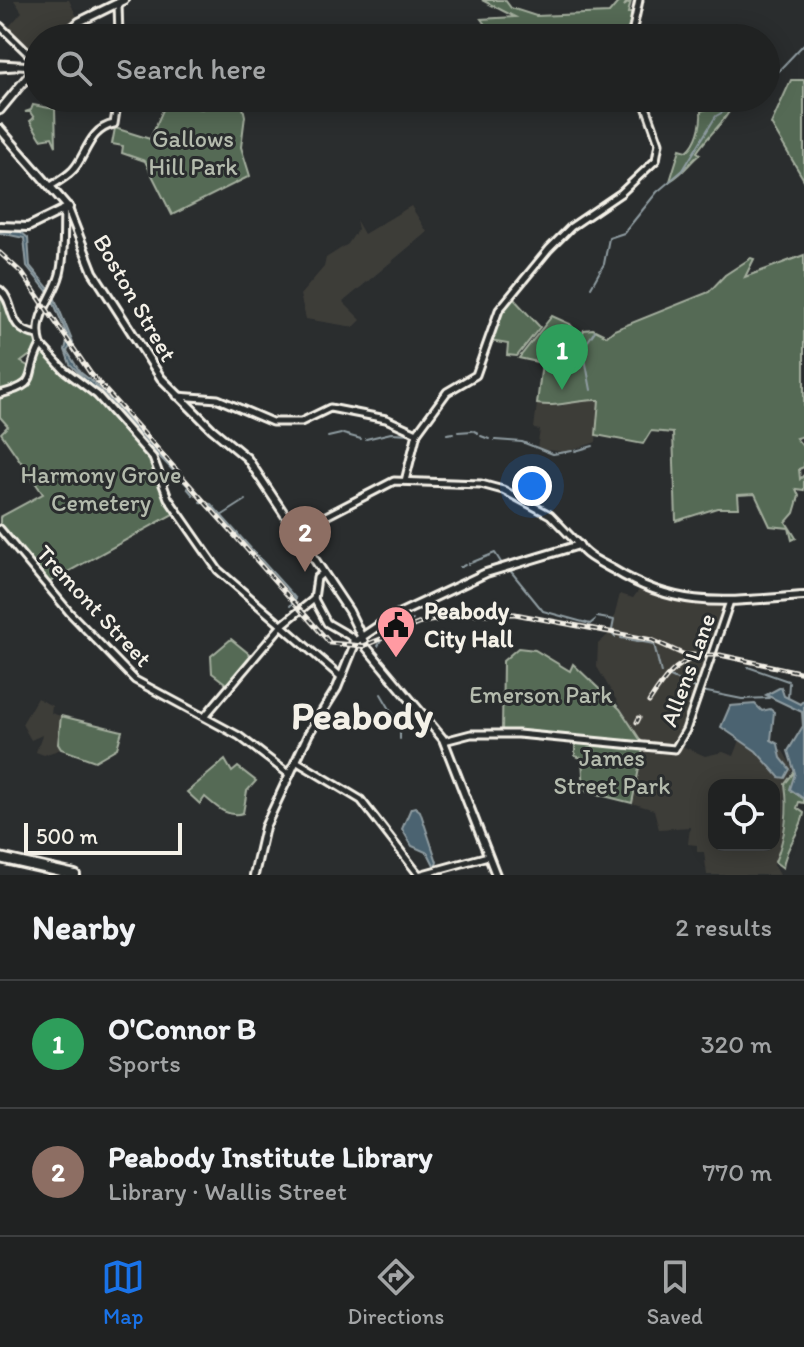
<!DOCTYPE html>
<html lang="en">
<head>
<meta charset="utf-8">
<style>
  :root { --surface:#202222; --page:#282a2a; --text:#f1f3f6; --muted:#a2a4a5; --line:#3d3f40; --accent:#1a73e8 }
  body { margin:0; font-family:Itim,sans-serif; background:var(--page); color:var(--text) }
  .controls { position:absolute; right:24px; bottom:24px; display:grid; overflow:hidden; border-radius:16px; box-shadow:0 4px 20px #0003 }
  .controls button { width:72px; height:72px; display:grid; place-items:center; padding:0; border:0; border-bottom:2px solid var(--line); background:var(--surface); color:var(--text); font:40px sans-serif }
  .scale { position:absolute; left:24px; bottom:20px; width:158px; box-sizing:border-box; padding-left:8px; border:4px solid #f4f1e8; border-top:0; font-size:22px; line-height:28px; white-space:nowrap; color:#f4f1e8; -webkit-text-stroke:6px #2a2d2e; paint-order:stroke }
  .you { position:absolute; left:532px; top:486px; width:28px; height:28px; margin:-20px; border:6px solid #fff; border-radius:50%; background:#1a73e8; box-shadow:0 0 0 12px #1a73e833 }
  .badge { display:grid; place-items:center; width:52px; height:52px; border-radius:50%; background:var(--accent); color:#fff; font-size:26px; font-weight:700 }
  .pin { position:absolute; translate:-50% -66px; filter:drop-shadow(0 2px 4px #0008) }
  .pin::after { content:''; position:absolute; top:42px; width:28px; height:24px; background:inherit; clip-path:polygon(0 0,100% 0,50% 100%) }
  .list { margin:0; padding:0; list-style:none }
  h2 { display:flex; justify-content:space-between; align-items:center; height:104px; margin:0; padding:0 32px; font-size:34px }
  h2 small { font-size:26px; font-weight:400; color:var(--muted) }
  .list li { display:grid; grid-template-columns:52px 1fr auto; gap:24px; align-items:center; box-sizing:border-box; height:128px; padding:0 32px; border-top:2px solid var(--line) }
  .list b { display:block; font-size:30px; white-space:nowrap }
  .list p { margin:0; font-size:26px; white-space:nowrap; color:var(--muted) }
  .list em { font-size:26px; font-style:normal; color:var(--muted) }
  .icon { flex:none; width:44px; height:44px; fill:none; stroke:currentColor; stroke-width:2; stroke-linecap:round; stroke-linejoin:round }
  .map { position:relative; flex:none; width:804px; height:875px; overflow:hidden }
  .search { position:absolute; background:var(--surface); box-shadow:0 4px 20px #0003; left:24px; right:24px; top:24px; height:88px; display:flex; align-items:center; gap:20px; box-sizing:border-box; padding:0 28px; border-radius:44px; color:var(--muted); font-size:30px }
  .sheet { height:360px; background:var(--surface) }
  nav { display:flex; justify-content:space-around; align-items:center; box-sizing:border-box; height:112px; border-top:2px solid var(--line); background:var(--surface); font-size:22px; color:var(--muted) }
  nav a { display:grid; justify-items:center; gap:4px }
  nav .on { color:var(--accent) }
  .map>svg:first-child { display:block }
</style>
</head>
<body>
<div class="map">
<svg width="804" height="875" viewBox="0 0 804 875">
  <rect width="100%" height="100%" fill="#2a2d2e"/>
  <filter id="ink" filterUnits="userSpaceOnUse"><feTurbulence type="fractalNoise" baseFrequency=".0125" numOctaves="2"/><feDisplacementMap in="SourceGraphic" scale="16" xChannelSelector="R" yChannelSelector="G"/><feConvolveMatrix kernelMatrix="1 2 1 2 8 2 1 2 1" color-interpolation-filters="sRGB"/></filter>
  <g filter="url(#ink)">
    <g fill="#3e3d39" fill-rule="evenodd">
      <polygon points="14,0 69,0 78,19 57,38 38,38 37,59 7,29 22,12"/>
      <polygon points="411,206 427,232 343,302 361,320 354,327 306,319 300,295 324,267 326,258 348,244 358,229 356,220 364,234"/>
      <polygon points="574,399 599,400 596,442 567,452 537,449 540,430 534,429 537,404 562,406"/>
      <polygon points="639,590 676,602 727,605 679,742 670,748 642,744 597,667 598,644 610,633 620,594 633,598"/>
      <polygon points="37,698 52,706 51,713 61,716 58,744 61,749 44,755 36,752 42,735 31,740 22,724"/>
      <path d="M742,735L783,751L793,769L785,783L784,836L774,865L780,875H707L704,852H697V845L688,844L690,827L659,829L654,810L632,803L643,749L679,753L682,746L705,756L723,752L734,756ZM714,785H774V845H714Z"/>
    </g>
    <g fill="#546a55" stroke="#a4ae9e" stroke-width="2">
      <polygon points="482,0 505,0 511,8 536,16 609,13 620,0 628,0 624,6 631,1 628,13 632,13 629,33 618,33 613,38 456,38 455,29 487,27 481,19 515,17"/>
      <polygon points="791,80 804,80 804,180 771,124"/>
      <polygon points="229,98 241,98 245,116 241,147 250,176 172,215 145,161 122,153 123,146 112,144 115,128 150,139 166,103 202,109 205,102"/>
      <path d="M729,98H747L742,103L734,100C730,118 707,136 697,152L700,154C688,164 684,173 670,181L680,149L687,151C697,143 702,125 701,111L727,103Z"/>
      <polygon points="33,105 55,109 56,146 52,137 41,139 30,121 34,118 30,112 25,112 31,110"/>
      <path d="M804,255V436L796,438L804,448V467L799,469L800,479L804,475V490L796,489L799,496L794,513L786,522L796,538L792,540L789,528L770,526L755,494L738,495L739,508H717L676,521L673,433L651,431L643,444L596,435L599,400C577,399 560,408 537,404L542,363L519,358L552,316L570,324L581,337L584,330L593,329L607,336L614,330L709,292L725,275L751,258L754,259L745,277Z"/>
      <path d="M0,293L9,315L36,339L38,349L21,362L31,368C26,386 17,388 0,393Z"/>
      <polygon points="512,297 540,327 517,356 507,355 508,344 490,341 498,317"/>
      <path d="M41,350C75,388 120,413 149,456C161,474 163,496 175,513L48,583L0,526V517L43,494L1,433L8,426L0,417V397L29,387L34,364Z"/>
      <polygon points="231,639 253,657 229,686 212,673 211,656"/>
      <polygon points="518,648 535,650 570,671 573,664 620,709 643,744 502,732 503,661"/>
      <polygon points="61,716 122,731 117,748 95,761 61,749 58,744"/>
      <polygon points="575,742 643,749 632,803 584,791 582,758 575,756"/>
      <path d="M225,760L232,772L238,767L256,781L247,791L243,813C227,818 217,807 205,797L200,804L187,792Z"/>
      <path d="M795,771L792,791L804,799V803L799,802L797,808L804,813C801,832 785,847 783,868L775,862C786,835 789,811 785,784Z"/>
    </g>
    <g fill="#4c6471" stroke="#8f9ca1" stroke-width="2">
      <polygon points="0,230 21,232 28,238 30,266 53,294 73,343 67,351 80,372 94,383 189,487 70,364 65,350 68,337 51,296 27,266 24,238 0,233"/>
      <polygon points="781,687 784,696 800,704 804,700 804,799 790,789 795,773 788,751 803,726 802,712 766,695"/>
      <polygon points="755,704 762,711 770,709 774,712 771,740 778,744 781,758 790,769 785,778 779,777 756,751 721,727 730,706"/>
      <polygon points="415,807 420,811 437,862 435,867 428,853 412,846 402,829 411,808"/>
    </g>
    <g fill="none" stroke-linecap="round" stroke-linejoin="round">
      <g stroke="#8f9ca1" stroke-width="2">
        <polyline points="766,84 804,44"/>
        <polyline points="591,287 604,264 609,238 624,233 657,192 683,170 716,116 725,111 735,98"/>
        <polyline points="591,390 583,348 595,331"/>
        <polyline points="474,431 478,433"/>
        <polyline points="458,432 472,431"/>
        <polyline points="343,434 361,439"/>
        <polyline points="447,434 454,433"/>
        <polyline points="481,436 489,439"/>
        <polyline points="328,437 341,434"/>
        <polyline points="366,439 391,433 411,434"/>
        <polyline points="495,440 522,442 553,454 572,451"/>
        <polyline points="575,451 593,446"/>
        <polyline points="187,488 193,495"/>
        <polyline points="200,502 211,504 290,592 296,599 290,606"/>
        <polyline points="221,516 246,500"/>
        <polyline points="468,564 495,553 502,564"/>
        <polyline points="463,566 465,565"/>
        <polyline points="460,567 462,567"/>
        <polyline points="509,569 543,611 590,624 595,620"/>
        <polyline points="597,617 614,620 612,630"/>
        <polyline points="612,634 615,637"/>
        <polyline points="385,638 413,620"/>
        <polyline points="621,638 654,644 661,673"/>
        <polyline points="378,646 381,641"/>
        <polyline points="748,667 788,681"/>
        <polyline points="668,676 697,689"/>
        <polyline points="702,691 742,699 769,698"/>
        <polyline points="381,694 400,726"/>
        <polyline points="788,698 789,683"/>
        <polyline points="400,731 400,739"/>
        <polyline points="438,873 439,875"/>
      </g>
      <defs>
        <g id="secondary">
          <polyline points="118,3 119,38"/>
          <polyline points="0,26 38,63"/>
          <polyline points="631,38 639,0"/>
          <polyline points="0,64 36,66"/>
          <polyline points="0,68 15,67"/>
          <path d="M51,186C57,182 66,177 72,171C86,158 88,129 114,124L118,98"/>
          <path d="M0,290C17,304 5,330 38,335"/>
          <polyline points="41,345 64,370 97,395 153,458 168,498 218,570 341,677"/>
          <path d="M0,394C43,383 23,377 41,345C32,316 53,300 60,274C65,254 63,232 64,211"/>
          <polyline points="177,396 218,399 272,422 301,422 330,408 386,419 417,433 405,481"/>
          <polyline points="417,433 447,392 476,375 499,310 549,249 571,227 621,193 656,160 659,143 643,98"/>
          <polyline points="0,529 70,613 135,680 239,736 290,775"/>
          <polyline points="297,531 394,481 481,484 503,490 550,515 579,545"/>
          <polyline points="314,599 327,623 353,638 353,644"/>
          <polyline points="205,716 282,625 314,599 317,578 323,573"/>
          <polyline points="444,741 471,734 518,734 675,749 686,730 730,601"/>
          <polyline points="296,761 361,800 419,875"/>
          <polyline points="419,875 488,856"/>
        </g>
        <g id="primary">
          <polyline points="61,38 79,22 124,0"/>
          <polyline points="0,110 38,64"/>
          <polyline points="0,129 67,206 93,272 161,378 212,429 247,458 349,611 367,648 443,739 496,875"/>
          <polyline points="0,226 28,227 69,207"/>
          <path d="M579,545C586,557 602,563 614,570C681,611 729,601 804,596"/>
          <polyline points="254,875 265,827 309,733 337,688 356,641 390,618 486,573 579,545"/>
        </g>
        <polyline id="highway" points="0,858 75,875"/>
      </defs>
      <use href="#secondary" stroke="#f4f1e8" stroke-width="11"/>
      <use href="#primary" stroke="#f4f1e8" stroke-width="12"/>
      <use href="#highway" stroke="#f4f1e8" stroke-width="14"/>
      <use href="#secondary" stroke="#2a2d2e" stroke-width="5"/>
      <use href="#primary" stroke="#2a2d2e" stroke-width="6"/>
      <use href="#highway" stroke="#2a2d2e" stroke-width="8"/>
      <defs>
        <g id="rail">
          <polyline points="0,253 22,273 91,374 330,643 363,646 423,622 473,614 515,614 652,640 685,655 720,655 804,673"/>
          <path d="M649,702C662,682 674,663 699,656"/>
          <polyline points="637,722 639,718"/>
        </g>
      </defs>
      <use href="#rail" stroke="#f4f1e8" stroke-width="5"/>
      <use href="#rail" stroke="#2a2d2e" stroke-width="2" stroke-dasharray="6" stroke-linecap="butt"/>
    </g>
  </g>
  <defs>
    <symbol id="civic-pin" viewBox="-11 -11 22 30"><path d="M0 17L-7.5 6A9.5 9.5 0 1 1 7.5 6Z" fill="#ff9aa2" stroke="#2a2d2e"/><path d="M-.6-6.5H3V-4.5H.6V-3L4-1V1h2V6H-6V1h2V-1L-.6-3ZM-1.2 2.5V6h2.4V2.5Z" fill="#111"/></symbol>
  </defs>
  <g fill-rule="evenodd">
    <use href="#civic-pin" x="374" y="603" width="44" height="60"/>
  </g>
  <g text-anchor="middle" stroke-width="6" stroke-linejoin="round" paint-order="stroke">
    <g font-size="24" fill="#b4bbad" stroke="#2a2d2e">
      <text x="193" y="147">Gallows<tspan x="193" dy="28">Hill Park</tspan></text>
      <text x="101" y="483">Harmony Grove<tspan x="101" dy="28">Cemetery</tspan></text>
      <text x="541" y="703">Emerson Park</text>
      <text x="612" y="766">James<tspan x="612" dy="28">Street Park</tspan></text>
    </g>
    <g font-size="24" fill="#f4f1e8" stroke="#2a2d2e">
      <text transform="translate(135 298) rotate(60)" y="8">Boston Street</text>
      <text transform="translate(94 606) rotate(47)" y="8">Tremont Street</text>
      <text transform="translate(688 670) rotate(-70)" y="8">Allens Lane</text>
    </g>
    <g font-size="24" font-weight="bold" fill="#f4f1e8" stroke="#2a2d2e" text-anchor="start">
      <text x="424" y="619">Peabody<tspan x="424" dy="28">City Hall</tspan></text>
    </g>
    <g font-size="40" font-weight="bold" fill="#f4f1e8" stroke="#2a2d2e">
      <text x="362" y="729">Peabody</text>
    </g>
  </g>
</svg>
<div class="controls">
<button><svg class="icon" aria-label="locate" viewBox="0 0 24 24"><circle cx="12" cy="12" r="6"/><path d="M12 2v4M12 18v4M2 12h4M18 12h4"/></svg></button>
</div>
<div class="scale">500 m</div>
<div class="you"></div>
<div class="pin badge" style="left:562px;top:390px;background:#2e9e5b">1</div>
<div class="pin badge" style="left:305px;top:572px;background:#8d6e63">2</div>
<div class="search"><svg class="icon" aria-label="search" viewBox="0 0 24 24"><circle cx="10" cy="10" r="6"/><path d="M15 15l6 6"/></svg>Search here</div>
</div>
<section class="sheet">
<h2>Nearby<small>2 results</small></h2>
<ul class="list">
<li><span class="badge" style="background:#2e9e5b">1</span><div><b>O'Connor B</b><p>Sports</p></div><em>320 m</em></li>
<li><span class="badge" style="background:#8d6e63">2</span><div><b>Peabody Institute Library</b><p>Library · Wallis Street</p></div><em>770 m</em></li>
</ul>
</section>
<nav>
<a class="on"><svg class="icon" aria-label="map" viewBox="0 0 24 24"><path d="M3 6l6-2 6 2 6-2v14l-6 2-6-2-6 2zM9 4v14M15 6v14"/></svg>Map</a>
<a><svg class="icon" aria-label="directions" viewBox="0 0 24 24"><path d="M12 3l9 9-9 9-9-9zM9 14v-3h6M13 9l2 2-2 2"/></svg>Directions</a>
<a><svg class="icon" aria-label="saved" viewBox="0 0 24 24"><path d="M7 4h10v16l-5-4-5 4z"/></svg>Saved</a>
</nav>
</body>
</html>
